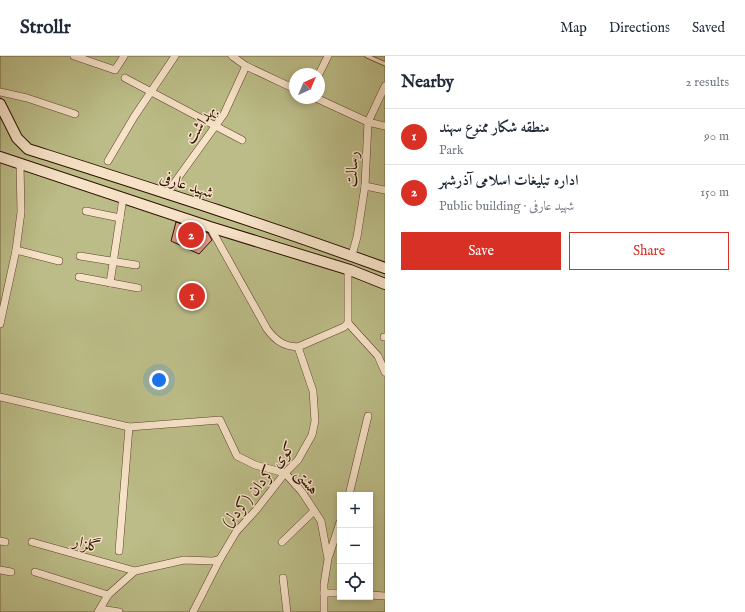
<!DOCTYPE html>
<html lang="en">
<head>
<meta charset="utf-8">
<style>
  :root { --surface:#fff; --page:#f2f2f3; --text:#1f2937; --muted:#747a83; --line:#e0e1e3; --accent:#d93025 }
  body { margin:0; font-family:"IM FELL English",Amiri,serif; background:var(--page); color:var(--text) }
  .controls { position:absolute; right:12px; bottom:12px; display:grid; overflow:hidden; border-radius:0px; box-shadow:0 2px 6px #0003 }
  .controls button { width:36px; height:36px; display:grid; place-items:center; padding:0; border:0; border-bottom:1px solid var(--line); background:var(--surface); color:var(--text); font:20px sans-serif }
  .compass { position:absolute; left:289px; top:12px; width:36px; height:36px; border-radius:50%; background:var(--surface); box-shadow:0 2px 6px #0003; rotate:44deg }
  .you { position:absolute; left:159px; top:324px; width:14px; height:14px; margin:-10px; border:3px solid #fff; border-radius:50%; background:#1a73e8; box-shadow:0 0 0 6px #1a73e833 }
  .badge { display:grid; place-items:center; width:26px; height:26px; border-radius:50%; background:var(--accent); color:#fff; font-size:13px; font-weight:700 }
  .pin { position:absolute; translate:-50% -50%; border:2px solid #fff; box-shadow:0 1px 4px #0006 }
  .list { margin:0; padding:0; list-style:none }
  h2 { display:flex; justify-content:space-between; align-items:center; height:52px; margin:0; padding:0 16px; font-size:17px }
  h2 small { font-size:13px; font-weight:400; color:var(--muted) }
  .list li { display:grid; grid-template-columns:26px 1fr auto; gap:12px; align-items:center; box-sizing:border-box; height:56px; padding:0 16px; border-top:1px solid var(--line) }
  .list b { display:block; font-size:15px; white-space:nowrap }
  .list p { margin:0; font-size:13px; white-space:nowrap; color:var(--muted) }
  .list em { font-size:13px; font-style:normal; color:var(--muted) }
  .actions { display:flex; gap:8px; padding:12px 16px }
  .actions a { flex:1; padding:9px 0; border:1px solid var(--accent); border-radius:0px; text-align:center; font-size:14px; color:var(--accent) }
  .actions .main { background:var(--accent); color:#fff }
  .icon { flex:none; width:22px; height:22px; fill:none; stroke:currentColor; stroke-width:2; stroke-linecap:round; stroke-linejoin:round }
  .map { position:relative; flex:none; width:385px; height:556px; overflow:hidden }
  header { display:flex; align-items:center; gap:24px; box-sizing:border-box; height:56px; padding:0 20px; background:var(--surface); border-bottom:1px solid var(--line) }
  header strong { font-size:19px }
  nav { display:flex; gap:22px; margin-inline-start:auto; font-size:14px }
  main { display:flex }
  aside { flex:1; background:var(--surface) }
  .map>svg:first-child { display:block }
</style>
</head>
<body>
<header>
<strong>Strollr</strong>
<nav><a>Map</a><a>Directions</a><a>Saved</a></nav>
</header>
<main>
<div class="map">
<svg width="385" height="556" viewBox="0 0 385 556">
  <rect width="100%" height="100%" fill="#f1d3a9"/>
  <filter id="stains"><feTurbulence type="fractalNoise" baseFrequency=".005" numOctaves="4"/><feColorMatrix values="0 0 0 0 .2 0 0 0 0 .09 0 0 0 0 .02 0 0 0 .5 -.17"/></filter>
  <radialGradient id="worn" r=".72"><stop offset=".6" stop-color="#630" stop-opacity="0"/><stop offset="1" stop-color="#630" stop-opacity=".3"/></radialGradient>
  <path fill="#bbbc87" stroke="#746545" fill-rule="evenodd" d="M0,0H385V556H0ZM295,18H319V42H295ZM340,439H370V541H340Z"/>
  <polygon fill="#e79f8a" stroke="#2e0e03" points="176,166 208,177 212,184 199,198 171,185"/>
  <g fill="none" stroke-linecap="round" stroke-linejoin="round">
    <defs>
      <polyline id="lane" points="367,0 385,8"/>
      <g id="street">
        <polyline points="74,0 115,14 124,0"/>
        <polyline points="232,0 246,10 295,33"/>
        <polyline points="319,18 328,0"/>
        <polyline points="125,22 242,84"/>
        <polyline points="0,36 27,42 75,58"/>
        <polyline points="316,42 368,66 385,70"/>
        <polyline points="108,105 134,61 175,0"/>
        <polyline points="365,130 385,134"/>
        <polyline points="167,137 224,58 246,10"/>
        <polyline points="86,155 120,162"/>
        <path d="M210,171L267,273C276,285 283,290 298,291"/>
        <polyline points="16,194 59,205"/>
        <polyline points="352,199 357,181 365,130 368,66 385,30"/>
        <polyline points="80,200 136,209"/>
        <polyline points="79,221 138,232"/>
        <polyline points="110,227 123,142"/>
        <polyline points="348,267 378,300 385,316"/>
        <polyline points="0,268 16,194 21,156 20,108"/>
        <polyline points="384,281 385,281"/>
        <polyline points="0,341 129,371 220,364 237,400 255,409 285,417 302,436 321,465 328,503 324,528 324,556"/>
        <polyline points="349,439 368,360"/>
        <polyline points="0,485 5,486"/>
        <polyline points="32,486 135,515"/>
        <polyline points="282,486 314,455"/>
        <polyline points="119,495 129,371"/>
        <polyline points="329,500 340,466"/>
        <polyline points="0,514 11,516"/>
        <polyline points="35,516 108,539"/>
        <polyline points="283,522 287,556"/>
        <polyline points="324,537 340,537"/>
        <polyline points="370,539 385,540"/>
        <polyline points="100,553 119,556"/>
        <polyline points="98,556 108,539 135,515 184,504 213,505 220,503 236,476 256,454 285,417 298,404 312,379 315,365 313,335 298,291 344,271 348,267 348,213"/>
        <polyline points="193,556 220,503"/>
      </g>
      <g id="secondary">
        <path d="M0,48L17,82L28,93C147,131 267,169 385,212"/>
        <polyline points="0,101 210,171 350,214 385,228"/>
      </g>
    </defs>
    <use href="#lane" stroke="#5f3f2c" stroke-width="5"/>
    <use href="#street" stroke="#5f3f2c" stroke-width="8"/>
    <use href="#secondary" stroke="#2e0e03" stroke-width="12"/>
    <use href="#lane" stroke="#f6e2c7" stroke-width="3.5"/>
    <use href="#street" stroke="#f6e2c7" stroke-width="7"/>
    <use href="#secondary" stroke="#f6e2c7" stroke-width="10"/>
  </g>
  <g text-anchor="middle" stroke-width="3" stroke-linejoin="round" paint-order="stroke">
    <g font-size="16" fill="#2e0e03" stroke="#f6e2c7">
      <text transform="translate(199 68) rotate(-55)" y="6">بهداشت</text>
      <text transform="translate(351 113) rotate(-86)" y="6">رسالت</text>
      <text transform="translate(187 128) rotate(18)" y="6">شهید عارفی</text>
      <text transform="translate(308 425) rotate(51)" y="6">هشتی</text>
      <text transform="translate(258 428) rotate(-51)" y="6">کوی کردان (کردلر)</text>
      <text transform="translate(87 487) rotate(15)" y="6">گلزار</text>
    </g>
  </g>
  <rect width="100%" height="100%" filter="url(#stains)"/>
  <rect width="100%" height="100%" fill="url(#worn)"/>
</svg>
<div class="controls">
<button>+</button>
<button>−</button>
<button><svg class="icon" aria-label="locate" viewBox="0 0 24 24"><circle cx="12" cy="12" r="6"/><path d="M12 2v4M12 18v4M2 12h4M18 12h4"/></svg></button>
</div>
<svg class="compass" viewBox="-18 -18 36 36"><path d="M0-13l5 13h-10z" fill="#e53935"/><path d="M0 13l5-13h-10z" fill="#747a83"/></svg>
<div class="you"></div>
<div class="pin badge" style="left:192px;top:240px">1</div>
<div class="pin badge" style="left:191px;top:179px">2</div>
</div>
<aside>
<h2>Nearby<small>2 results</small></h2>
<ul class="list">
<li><span class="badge">1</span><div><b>منطقه شکار ممنوع سهند</b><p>Park</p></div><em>90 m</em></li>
<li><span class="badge">2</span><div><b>اداره تبلیغات اسلامی آذرشهر</b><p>Public building · شهید عارفی</p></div><em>150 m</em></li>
</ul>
<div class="actions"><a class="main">Save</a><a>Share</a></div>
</aside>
</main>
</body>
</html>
